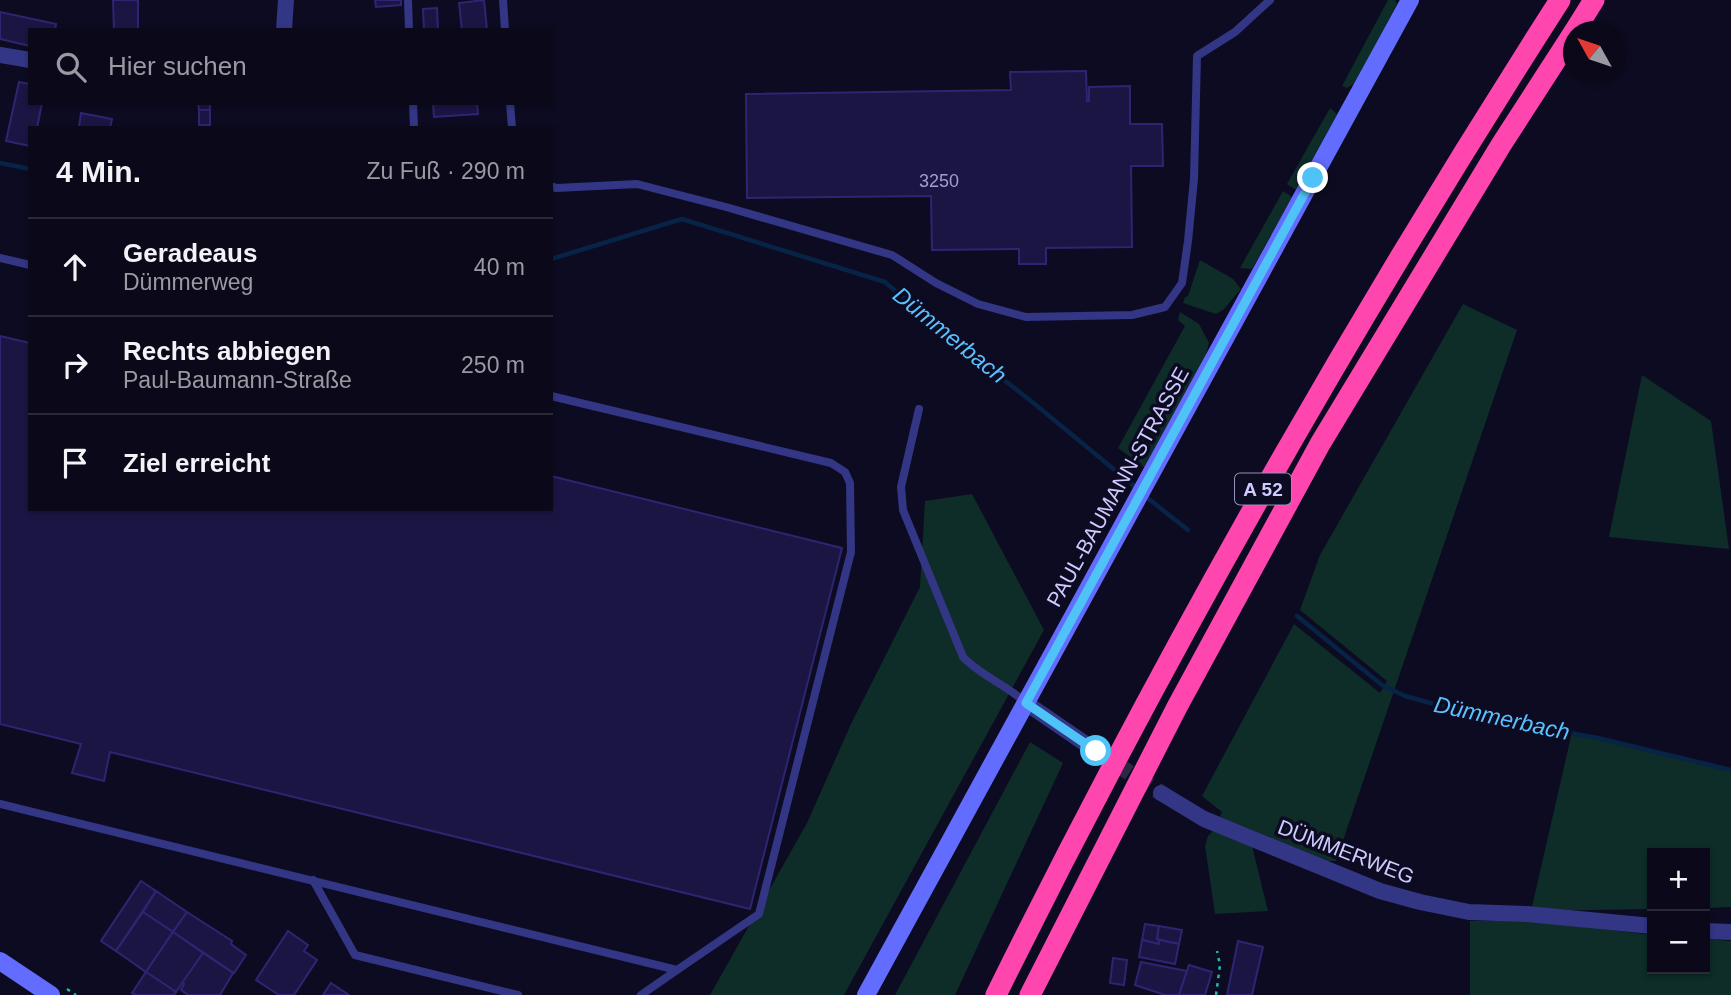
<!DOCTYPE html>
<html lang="de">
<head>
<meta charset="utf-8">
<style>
  :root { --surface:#0a0819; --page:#131122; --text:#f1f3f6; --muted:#999aa2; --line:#2a2938 }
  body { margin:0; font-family:Arial,sans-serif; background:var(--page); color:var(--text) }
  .controls { position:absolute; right:21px; bottom:21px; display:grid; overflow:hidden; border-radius:0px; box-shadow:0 2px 5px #0004 }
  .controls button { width:63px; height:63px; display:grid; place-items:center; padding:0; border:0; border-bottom:2px solid var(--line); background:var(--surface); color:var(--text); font:35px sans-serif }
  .compass { position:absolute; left:1563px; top:21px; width:63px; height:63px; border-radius:50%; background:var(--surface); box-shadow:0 2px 5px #0004; rotate:310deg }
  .stop { position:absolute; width:21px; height:21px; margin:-16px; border:5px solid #4fc3f7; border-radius:50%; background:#fff }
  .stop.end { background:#4fc3f7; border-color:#fff; box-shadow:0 2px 7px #0008 }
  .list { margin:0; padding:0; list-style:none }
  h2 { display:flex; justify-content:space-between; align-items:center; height:91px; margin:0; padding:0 28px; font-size:30px }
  h2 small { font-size:23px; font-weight:400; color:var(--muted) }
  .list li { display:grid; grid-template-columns:46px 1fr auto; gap:21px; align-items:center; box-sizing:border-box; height:98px; padding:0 28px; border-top:2px solid var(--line) }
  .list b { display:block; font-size:26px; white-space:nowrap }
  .list p { margin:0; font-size:23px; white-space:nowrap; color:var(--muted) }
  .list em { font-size:23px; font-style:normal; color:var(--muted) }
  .icon { flex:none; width:38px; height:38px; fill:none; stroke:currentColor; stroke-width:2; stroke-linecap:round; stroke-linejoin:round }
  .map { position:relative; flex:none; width:1731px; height:995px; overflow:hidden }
  .search { position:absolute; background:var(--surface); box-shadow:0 2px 5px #0004; left:28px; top:28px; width:525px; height:77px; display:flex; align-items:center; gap:18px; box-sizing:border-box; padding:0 24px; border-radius:0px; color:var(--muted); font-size:26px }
  .panel { position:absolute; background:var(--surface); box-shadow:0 2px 5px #0004; left:28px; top:126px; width:525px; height:385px; border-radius:0px }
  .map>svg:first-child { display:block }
</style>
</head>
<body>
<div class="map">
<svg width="1731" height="995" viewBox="0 0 1731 995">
  <rect width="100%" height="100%" fill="#0d0b21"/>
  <g fill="#0e2c28">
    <polygon points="1388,0 1395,0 1397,4 1355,83 1347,88 1342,86"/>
    <polygon points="1330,108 1337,114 1296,190 1287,184"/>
    <polygon points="1283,191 1292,197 1252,269 1240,268"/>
    <polygon points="1200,260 1233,279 1241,289 1223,310 1216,314 1183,303 1185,297 1188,296"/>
    <polygon points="1463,304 1517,330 1336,861 1326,861 1220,817 1222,812 1202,796 1294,624 1380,693 1387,681 1300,610 1320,555"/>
    <polygon points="1180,312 1199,324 1209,343 1205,359 1145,468 1118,448 1185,326 1178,320"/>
    <polygon points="1642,375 1711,421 1729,549 1609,537"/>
    <polygon points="972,494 1044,630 844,995 710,995 807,823 851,724 920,587 925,501"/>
    <polygon points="1572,732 1731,771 1731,907 1705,908 1705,853 1652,853 1652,909 1531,911"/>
    <polygon points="1030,742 1063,763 955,995 895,995"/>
    <polygon points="1213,831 1252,846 1268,911 1215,914 1205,846 1208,836"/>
    <polygon points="1470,921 1533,921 1652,935 1652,969 1705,969 1705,939 1731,941 1731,995 1470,995"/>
  </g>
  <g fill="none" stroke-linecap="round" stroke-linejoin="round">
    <g stroke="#072345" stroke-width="4.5">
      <polyline points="0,163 30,169"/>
      <polyline points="551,259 682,219 885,282 943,332 1031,401 1139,490"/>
      <polyline points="1145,496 1188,530"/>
      <polyline points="1297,616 1382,685 1405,696 1485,718 1598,738 1731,770"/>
    </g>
  </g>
  <g fill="#1b1544" stroke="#2e2572" stroke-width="2">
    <polygon points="113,0 138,0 138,30 114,30"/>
    <polygon points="375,0 401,0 401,5 376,7"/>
    <polygon points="484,0 487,30 462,30 459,3"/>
    <polygon points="437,8 438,30 424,30 423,9"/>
    <polygon points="0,12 56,24 55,30 30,30 30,46 0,39"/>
    <polygon points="1086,71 1087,101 1089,101 1089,87 1130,86 1130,124 1162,124 1163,166 1131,166 1132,247 1046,248 1046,264 1019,264 1019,249 932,250 931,196 747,198 746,94 1011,90 1010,72"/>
    <polygon points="19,82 30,84 30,103 42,103 37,128 30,128 30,146 6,141"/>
    <polygon points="198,103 210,103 210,110 199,110"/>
    <polygon points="433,103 477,103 478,114 434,117"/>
    <rect x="199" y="110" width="11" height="15"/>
    <polygon points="81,113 112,119 110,128 79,127"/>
    <polygon points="0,336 30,343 30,509 551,509 551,476 842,548 750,909 110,752 104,781 72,773 81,744 0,724"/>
    <polygon points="141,881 156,891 116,951 101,941"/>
    <polygon points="156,891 187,912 173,932 143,912"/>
    <polygon points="143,912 173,932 146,972 116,951"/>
    <polygon points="187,912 232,941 231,944 246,955 234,973 173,932"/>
    <polygon points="1145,924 1159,926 1157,939 1159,940 1159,944 1142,940"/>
    <polygon points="1159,926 1182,930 1179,944 1157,939"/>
    <polygon points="288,931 308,945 304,951 317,960 294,995 279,995 256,980"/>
    <polygon points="173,932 203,953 176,992 146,972"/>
    <polygon points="1142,940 1159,944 1159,940 1179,944 1175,964 1139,957"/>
    <polygon points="1238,941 1263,947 1252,995 1227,995"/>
    <polygon points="203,953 233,973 220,995 188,995 181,990 184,984 182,983"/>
    <polygon points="1113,958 1127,960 1124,985 1110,983"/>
    <polygon points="1141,962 1187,971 1179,995 1165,995 1135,985"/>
    <polygon points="1189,965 1212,972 1205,995 1179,995"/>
    <polygon points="146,972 176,992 174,995 136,995 132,993"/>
    <polygon points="331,983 349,995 323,995"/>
  </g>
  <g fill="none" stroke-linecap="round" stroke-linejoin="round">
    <polyline stroke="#2a2842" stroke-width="16" stroke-dasharray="16 8" stroke-linecap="butt" points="1096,751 1161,793"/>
    <g stroke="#23bca5" stroke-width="2.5" stroke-dasharray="3.5 5" stroke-linecap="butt">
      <polyline points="67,989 76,995"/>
      <polyline points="1216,995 1220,965 1217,951"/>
    </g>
    <g stroke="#323685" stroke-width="8">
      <polyline points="408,0 409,30"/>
      <polyline points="503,0 505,30"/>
      <polyline points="413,103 414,128"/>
      <polyline points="510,103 512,128"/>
      <polyline points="551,186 556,188 637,184 726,207 892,255 936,283 978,304 1026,317 1132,315 1165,307 1182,283 1188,241 1194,179 1197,56 1235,32 1270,0"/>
      <polyline points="0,258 30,265"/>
      <path d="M919,409L901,487L903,510L963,657C981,676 1007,685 1026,703"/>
      <polyline points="0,804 677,970 759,914 851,552 850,483 845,472 831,463 551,396"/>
      <polyline points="313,880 355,955 518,995"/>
      <polyline points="641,995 677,970"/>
    </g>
    <g stroke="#323685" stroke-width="16">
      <polyline points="284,30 286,0"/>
      <polyline points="0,55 30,60"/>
      <polyline points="1026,703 1096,751"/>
      <polyline points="1161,793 1204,819 1380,891 1420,902 1469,912 1527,914 1652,926"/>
      <polyline points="1705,931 1731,932"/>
    </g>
    <g stroke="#626cff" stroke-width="18">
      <polyline points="0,961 51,995"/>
      <polyline points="866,995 1410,0"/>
    </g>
    <g stroke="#ff46af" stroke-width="21">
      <polyline points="1574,32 1594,0"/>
      <path d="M996,995C1165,653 1354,321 1560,0"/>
      <polyline points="1030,995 1177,707 1320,444 1501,145 1574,32"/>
    </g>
  </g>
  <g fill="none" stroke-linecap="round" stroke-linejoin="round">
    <polyline stroke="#4fc3f7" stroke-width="9" points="1096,751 1026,703 1313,178"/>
  </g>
  <g text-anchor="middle" stroke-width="7" stroke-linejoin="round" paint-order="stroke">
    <g font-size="18" fill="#a09ed0">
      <text x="939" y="187">3250</text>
    </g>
    <rect fill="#0d0b21" stroke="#9391bc" stroke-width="2" x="1235" y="473.5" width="56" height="31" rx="5"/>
    <g font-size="19" font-weight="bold" fill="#cdcbff">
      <text x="1263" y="496">A 52</text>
    </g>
    <g font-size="21" fill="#cdcbff" stroke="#0d0b21">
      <text transform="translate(1118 487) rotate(-61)" y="7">PAUL-BAUMANN-STRASSE</text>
      <text transform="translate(1346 852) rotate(21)" y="7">DÜMMERWEG</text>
    </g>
    <g font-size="23" font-style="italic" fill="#59c1ff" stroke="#0d0b21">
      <text transform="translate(950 335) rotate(39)" y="8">Dümmerbach</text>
      <text transform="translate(1502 718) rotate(12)" y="8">Dümmerbach</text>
    </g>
  </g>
</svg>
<div class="controls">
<button>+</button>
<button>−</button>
</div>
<svg class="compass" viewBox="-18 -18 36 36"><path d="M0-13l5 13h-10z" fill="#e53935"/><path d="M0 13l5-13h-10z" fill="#999aa2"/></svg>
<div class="stop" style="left:1096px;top:751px"></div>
<div class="stop end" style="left:1313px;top:178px"></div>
<div class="search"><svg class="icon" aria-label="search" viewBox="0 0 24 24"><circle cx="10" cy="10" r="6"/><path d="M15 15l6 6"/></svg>Hier suchen</div>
<section class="panel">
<h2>4 Min.<small>Zu Fuß · 290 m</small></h2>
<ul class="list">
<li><svg class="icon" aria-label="ahead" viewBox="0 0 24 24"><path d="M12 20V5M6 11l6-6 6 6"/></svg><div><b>Geradeaus</b><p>Dümmerweg</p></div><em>40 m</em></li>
<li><svg class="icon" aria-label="right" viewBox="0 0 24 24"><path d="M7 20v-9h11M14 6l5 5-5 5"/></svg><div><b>Rechts abbiegen</b><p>Paul-Baumann-Straße</p></div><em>250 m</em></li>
<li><svg class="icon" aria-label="arrive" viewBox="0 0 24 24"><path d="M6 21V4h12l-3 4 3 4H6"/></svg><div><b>Ziel erreicht</b></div></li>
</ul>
</section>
</div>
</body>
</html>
